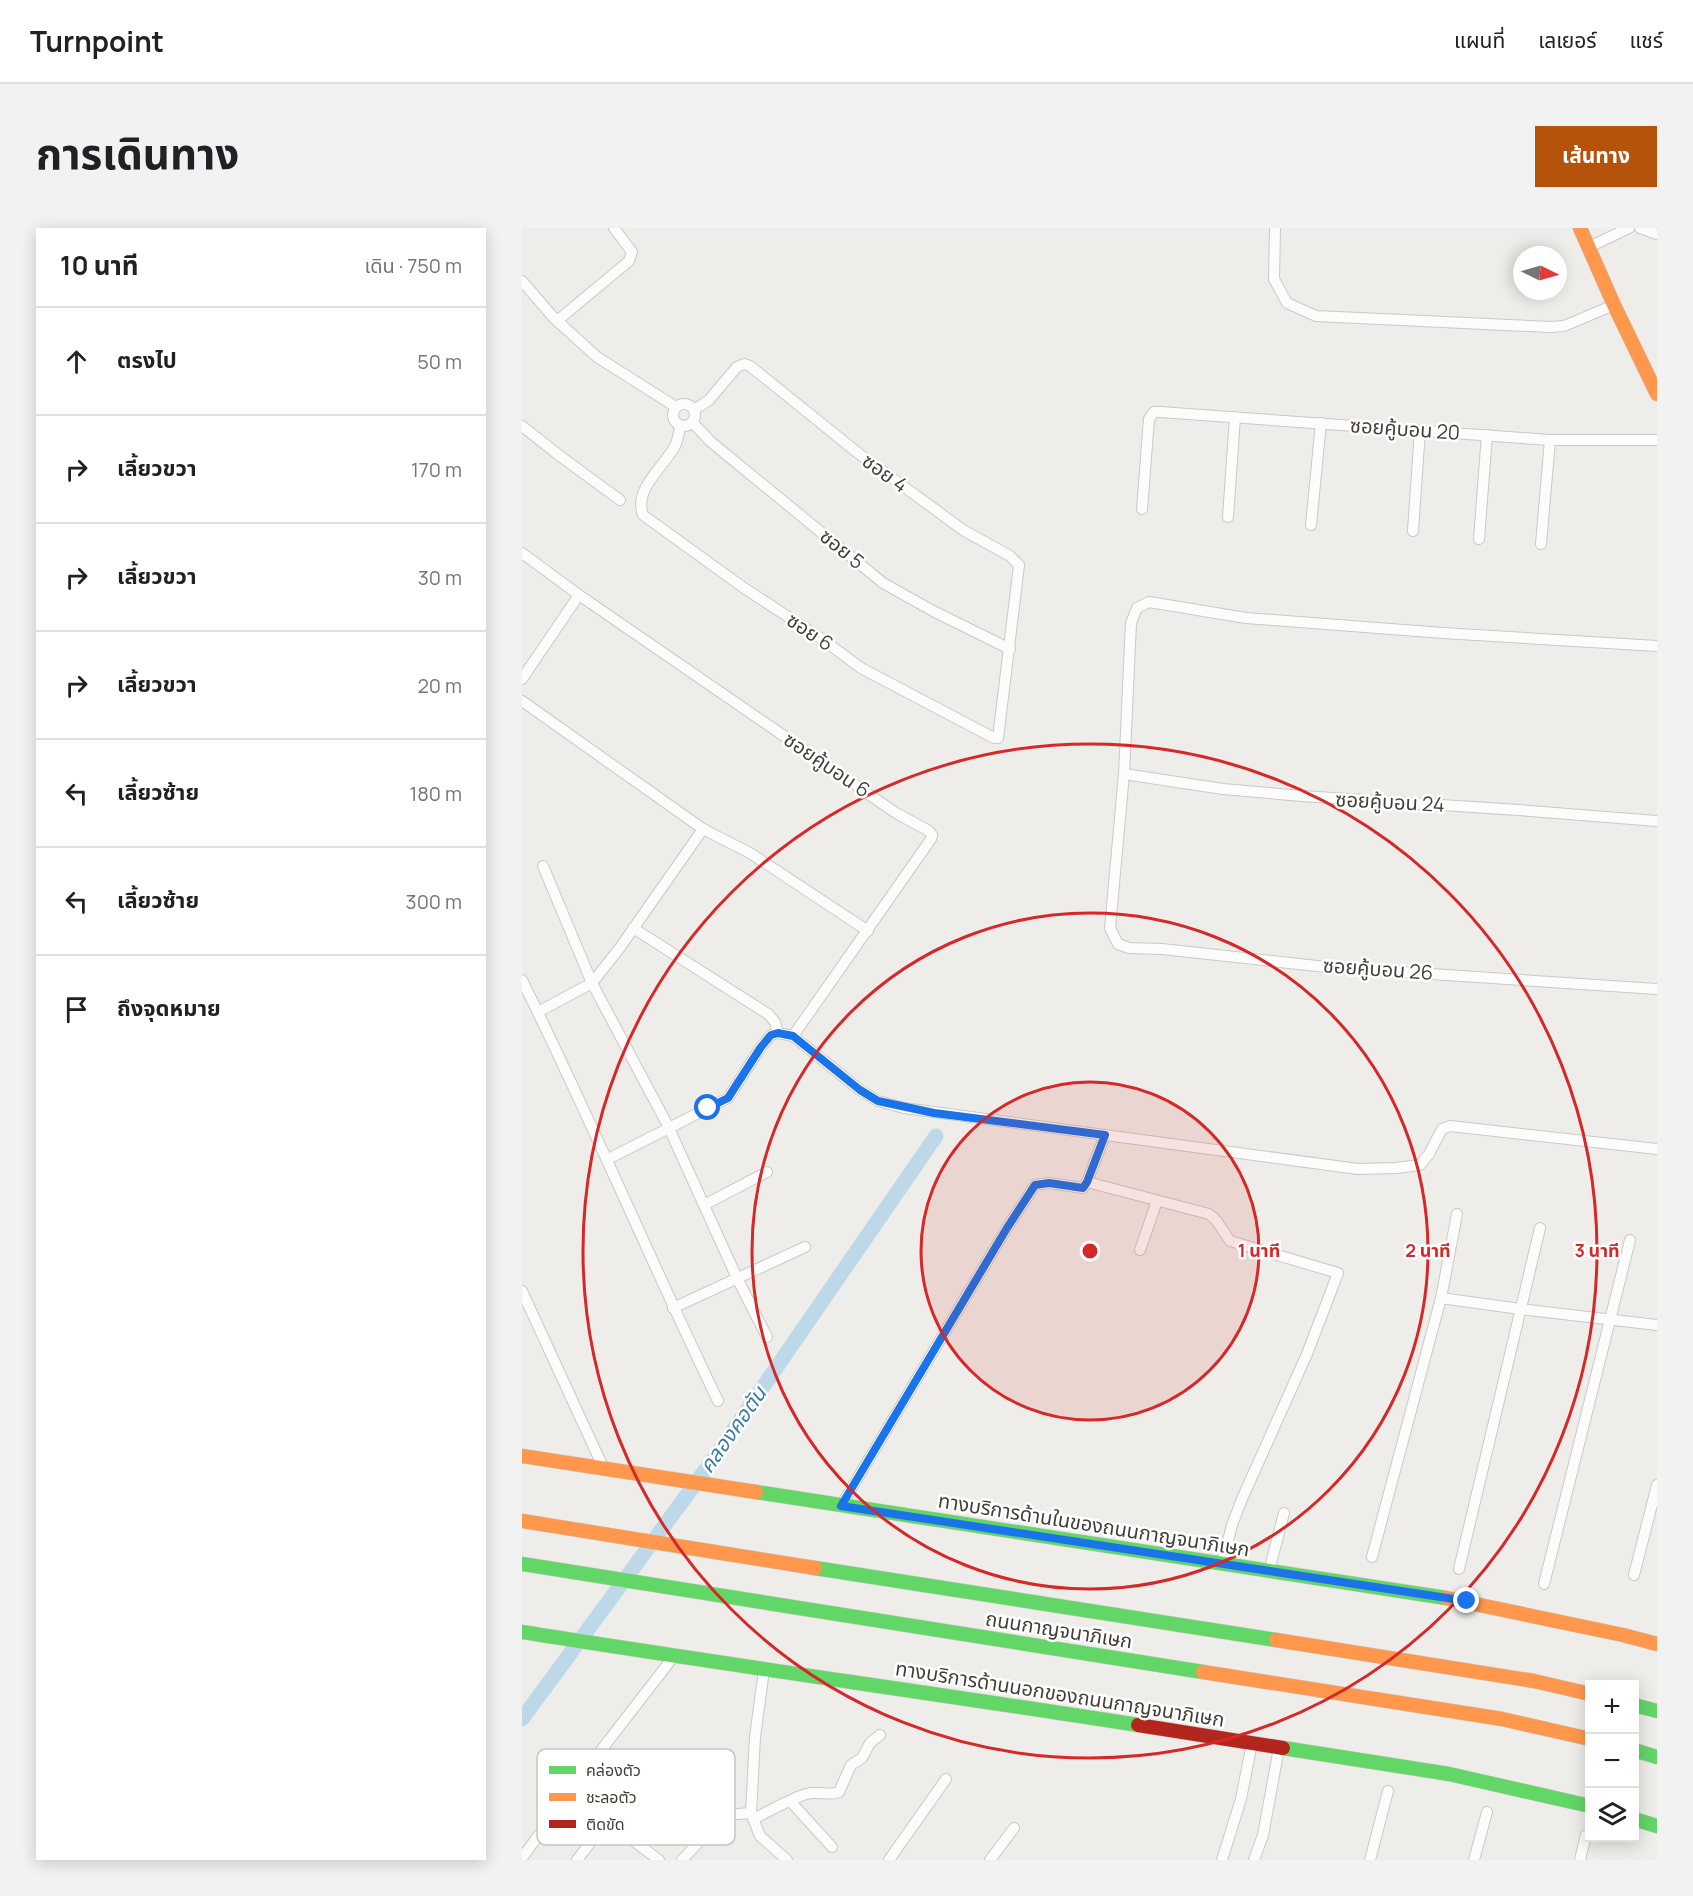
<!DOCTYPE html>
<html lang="th">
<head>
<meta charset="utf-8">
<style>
  :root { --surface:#fff; --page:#f2f2f2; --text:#202124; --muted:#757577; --line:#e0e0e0; --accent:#b45309 }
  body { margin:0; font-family:Manrope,"Noto Sans Thai",sans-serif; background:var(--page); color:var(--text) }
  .controls { position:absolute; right:18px; bottom:18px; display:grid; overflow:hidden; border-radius:0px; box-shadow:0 3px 15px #0003 }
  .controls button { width:54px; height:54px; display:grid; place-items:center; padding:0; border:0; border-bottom:2px solid var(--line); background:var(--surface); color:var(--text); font:30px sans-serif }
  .compass { position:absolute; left:991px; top:18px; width:54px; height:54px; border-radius:50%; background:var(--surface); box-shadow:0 3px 15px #0003; rotate:95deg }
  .stop { position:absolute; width:18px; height:18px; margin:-14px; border:4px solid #1a73e8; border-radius:50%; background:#fff }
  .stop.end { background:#1a73e8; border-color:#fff; box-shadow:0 2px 6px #0008 }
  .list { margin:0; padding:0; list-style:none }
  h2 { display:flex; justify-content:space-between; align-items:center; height:78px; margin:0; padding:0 24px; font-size:26px }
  h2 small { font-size:20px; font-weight:400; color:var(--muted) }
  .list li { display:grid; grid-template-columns:39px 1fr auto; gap:18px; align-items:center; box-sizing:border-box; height:108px; padding:0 24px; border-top:2px solid var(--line) }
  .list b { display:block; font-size:22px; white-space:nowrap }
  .list em { font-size:20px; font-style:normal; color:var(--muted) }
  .icon { flex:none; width:33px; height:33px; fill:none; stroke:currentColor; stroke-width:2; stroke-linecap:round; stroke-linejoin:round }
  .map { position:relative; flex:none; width:1135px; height:1632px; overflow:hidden; border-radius:0px }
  header { display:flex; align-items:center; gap:36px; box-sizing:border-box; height:84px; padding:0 30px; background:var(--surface); border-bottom:2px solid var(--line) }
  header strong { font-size:28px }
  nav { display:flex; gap:33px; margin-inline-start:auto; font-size:21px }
  .intro { display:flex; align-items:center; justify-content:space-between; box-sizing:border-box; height:144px; padding:0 36px }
  h1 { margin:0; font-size:42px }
  .button { padding:15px 27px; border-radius:0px; background:var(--accent); color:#fff; font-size:21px; font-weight:700 }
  main { display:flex; gap:36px; padding:0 36px }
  aside { flex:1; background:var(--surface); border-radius:0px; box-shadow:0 3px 15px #0003 }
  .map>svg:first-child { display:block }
</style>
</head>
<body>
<header>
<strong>Turnpoint</strong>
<nav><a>แผนที่</a><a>เลเยอร์</a><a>แชร์</a></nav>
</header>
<div class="intro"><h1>การเดินทาง</h1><a class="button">เส้นทาง</a></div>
<main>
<aside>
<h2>10 นาที<small>เดิน · 750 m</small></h2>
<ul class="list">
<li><svg class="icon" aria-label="ahead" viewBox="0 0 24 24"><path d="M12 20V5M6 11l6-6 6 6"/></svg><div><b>ตรงไป</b></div><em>50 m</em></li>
<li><svg class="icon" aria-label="right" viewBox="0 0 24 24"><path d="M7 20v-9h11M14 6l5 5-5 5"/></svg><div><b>เลี้ยวขวา</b></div><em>170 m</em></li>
<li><svg class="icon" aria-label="right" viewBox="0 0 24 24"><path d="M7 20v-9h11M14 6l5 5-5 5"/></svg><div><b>เลี้ยวขวา</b></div><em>30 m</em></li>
<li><svg class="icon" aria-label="right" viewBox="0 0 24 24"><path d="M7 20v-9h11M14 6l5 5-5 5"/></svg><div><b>เลี้ยวขวา</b></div><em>20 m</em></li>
<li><svg class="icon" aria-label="left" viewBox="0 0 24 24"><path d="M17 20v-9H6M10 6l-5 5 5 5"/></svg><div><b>เลี้ยวซ้าย</b></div><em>180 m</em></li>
<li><svg class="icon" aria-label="left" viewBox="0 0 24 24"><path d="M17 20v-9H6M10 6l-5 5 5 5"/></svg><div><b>เลี้ยวซ้าย</b></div><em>300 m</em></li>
<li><svg class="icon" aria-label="arrive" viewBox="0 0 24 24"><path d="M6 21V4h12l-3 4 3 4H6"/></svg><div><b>ถึงจุดหมาย</b></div></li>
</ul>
</aside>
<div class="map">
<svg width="1135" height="1632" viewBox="0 0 1135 1632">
  <rect width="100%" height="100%" fill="#eeede9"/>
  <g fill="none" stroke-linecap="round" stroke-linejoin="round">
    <polyline stroke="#bdd9e9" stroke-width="15" points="0,1491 190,1233 414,908"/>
    <defs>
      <g id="street">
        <polyline points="753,0 752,51 765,75 794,88 1028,99 1042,98 1092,77"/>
        <polyline points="1118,0 1135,6"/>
        <polyline points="1067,19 1107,0"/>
        <polyline points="0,53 31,89 75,129 154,179"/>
        <polyline points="35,93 107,33 110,24 92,0"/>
        <circle cx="162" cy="187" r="11"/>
        <polyline points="170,194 189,214 361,355 411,383 488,421"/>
        <path d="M159,197C157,203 156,210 154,216C143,239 111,260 121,287L222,360L300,411L339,440L472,510H476L497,337L488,328L441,302L336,225L228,138L222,136L215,139L187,172L172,182"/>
        <polyline points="0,198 38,228 98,272"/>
        <polyline points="620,281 627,191 632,184 638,184 1028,212 1135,212"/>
        <polyline points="706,289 713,189"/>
        <polyline points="789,297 799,195"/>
        <polyline points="891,303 898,202"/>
        <polyline points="957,311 965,207"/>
        <polyline points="1019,316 1028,212"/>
        <polyline points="0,325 57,367 374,585 407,603 410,607 409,611 271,808"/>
        <polyline points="1135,418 921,405 724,390 627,374 615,380 609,395 602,546 588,700 596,716 607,720 640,721 804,739 1135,761"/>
        <polyline points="0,451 57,367"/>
        <polyline points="0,473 181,601 228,625 346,703"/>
        <polyline points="602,546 701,561 780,568 997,582 1135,593"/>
        <polyline points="21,638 70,755 146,898 215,1050 245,1109"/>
        <polyline points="111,700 246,786 253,794 256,805"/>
        <path d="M0,752C69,891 129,1034 196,1173"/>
        <polyline points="16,784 70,755 97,721 181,601"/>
        <polyline points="86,931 206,870 239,819 249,807 256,805 271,808 338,862 356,873 382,880 836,941 874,940 898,937 907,926 920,901 928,898 1135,921"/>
        <polyline points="565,954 687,986 694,992 708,1013 816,1045 785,1126 720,1271 710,1297 700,1336"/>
        <polyline points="182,977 245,944"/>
        <polyline points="618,1022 635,973"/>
        <polyline points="0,1063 81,1239"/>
        <polyline points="919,1070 998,1081 1135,1097"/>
        <polyline points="151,1080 283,1019"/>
        <polyline points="319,1278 485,1000 513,957 527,955 561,960 565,954 583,907"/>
        <polyline points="850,1329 919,1070 935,986"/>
        <polyline points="937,1341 1018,1000"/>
        <polyline points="747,1343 762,1285"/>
        <polyline points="1112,1347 1135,1257"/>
        <polyline points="1022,1356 1108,1012"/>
        <polyline points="242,1442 233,1509 229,1585 238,1608 265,1632"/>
        <polyline points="269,1574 310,1619"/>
        <path d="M231,1591C248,1583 266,1572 284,1566C295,1563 307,1568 317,1564L329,1537L340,1530L348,1515L358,1507"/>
        <polyline points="96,1601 137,1632"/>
        <polyline points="0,1630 77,1525 152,1428"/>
        <polyline points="55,1632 130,1534 137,1528 151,1527 178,1556 202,1587"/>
        <polyline points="160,1632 202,1587 229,1585"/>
        <polyline points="367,1632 424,1551"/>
        <polyline points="468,1632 492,1600"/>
        <polyline points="700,1632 719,1571 730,1515"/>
        <polyline points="732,1632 741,1607 757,1520"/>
        <polyline points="848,1632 866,1563"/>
        <polyline points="952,1632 965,1584"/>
        <polyline points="1058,1632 1064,1607"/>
      </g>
      <g id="fast">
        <polyline points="234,1264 924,1370"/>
        <polyline points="0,1336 681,1444"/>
        <polyline points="293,1340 754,1412"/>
        <path d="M0,1404C205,1437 411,1465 616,1497"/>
        <polyline points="1112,1477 1135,1483"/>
        <polyline points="761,1520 927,1546 1068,1578"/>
        <polyline points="1112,1522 1135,1529"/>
        <polyline points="1112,1591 1135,1598"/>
      </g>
      <g id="slow">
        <polyline points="1058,0 1092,77 1135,166"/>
        <polyline points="0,1228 234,1264"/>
        <polyline points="0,1293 293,1340"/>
        <polyline points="924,1370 1101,1407 1135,1416"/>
        <polyline points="754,1412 1012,1453 1068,1466"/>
        <polyline points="681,1444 980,1491 1068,1511"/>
      </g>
      <polyline id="jam" points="616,1497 761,1520"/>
    </defs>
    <use href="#street" stroke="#cbc9c5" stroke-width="12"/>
    <use href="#fast" stroke="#ccc9c1" stroke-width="15"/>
    <use href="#slow" stroke="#ccc9c1" stroke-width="15"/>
    <use href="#jam" stroke="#ccc9c1" stroke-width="15"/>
    <use href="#street" stroke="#fcfcfc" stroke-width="10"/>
    <use href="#fast" stroke="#63d668" stroke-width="14"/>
    <use href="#slow" stroke="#ff974d" stroke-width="14"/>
    <use href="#jam" stroke="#b3261e" stroke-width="14"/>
  </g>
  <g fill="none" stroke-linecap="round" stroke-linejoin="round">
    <polyline stroke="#1a73e8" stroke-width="8" points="186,880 206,870 239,819 249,807 256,805 271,808 338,862 356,873 412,885 583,907 565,954 561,960 527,955 513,957 485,1000 319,1278 945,1373"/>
  </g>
  <circle cx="568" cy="1023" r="169" fill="#d62828" fill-opacity=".12"/>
  <g fill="none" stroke="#d62828" stroke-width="3">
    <circle cx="568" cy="1023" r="169"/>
    <circle cx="568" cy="1023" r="338"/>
    <circle cx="568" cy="1023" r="507"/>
  </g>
  <g text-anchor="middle" stroke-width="5" stroke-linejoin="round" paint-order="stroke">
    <g font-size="20" fill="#443e36" stroke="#fff">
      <text transform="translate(883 201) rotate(4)" y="7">ซอยคู้บอน 20</text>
      <text transform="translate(363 245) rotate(36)" y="7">ซอย 4</text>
      <text transform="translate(320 321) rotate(39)" y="7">ซอย 5</text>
      <text transform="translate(288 404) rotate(34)" y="7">ซอย 6</text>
      <text transform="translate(305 537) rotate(34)" y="7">ซอยคู้บอน 6</text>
      <text transform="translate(868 574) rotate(3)" y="7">ซอยคู้บอน 24</text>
      <text transform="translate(856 741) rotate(4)" y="7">ซอยคู้บอน 26</text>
      <text transform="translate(572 1297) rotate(9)" y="7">ทางบริการด้านในของถนนกาญจนาภิเษก</text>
      <text transform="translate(537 1402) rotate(9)" y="7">ถนนกาญจนาภิเษก</text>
      <text transform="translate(538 1466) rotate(9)" y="7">ทางบริการด้านนอกของถนนกาญจนาภิเษก</text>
    </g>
    <g font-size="21" font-style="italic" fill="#3a7ba4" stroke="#fff">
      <text transform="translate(211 1202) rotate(-55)" y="7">คลองคอตัน</text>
    </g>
  </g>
  <rect x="15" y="1521" width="198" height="96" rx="9" fill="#fff" stroke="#c7c5c3" stroke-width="1.5"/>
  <rect x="27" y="1538" width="27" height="8" fill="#63d668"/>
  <rect x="27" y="1565" width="27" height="8" fill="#ff974d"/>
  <rect x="27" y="1592" width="27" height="8" fill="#b3261e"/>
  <g font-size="16" fill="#443e36">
    <text x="64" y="1548">คล่องตัว</text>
    <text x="64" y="1575">ชะลอตัว</text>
    <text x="64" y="1602">ติดขัด</text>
  </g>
  <circle cx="568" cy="1023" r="9" fill="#d62828" stroke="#fff" stroke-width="3"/>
  <g font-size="18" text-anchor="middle" font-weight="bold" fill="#d62828" stroke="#fff" stroke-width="5" stroke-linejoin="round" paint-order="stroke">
    <text x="737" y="1029">1 นาที</text>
    <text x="906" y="1029">2 นาที</text>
    <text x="1075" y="1029">3 นาที</text>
  </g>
</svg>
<div class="controls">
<button>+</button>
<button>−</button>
<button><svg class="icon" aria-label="layers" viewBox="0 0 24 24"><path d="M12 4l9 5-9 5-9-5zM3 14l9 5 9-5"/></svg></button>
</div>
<svg class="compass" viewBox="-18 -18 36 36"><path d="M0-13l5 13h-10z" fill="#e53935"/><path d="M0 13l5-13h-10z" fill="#757577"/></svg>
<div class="stop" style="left:186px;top:880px"></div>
<div class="stop end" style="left:945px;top:1373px"></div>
</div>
</main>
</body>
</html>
